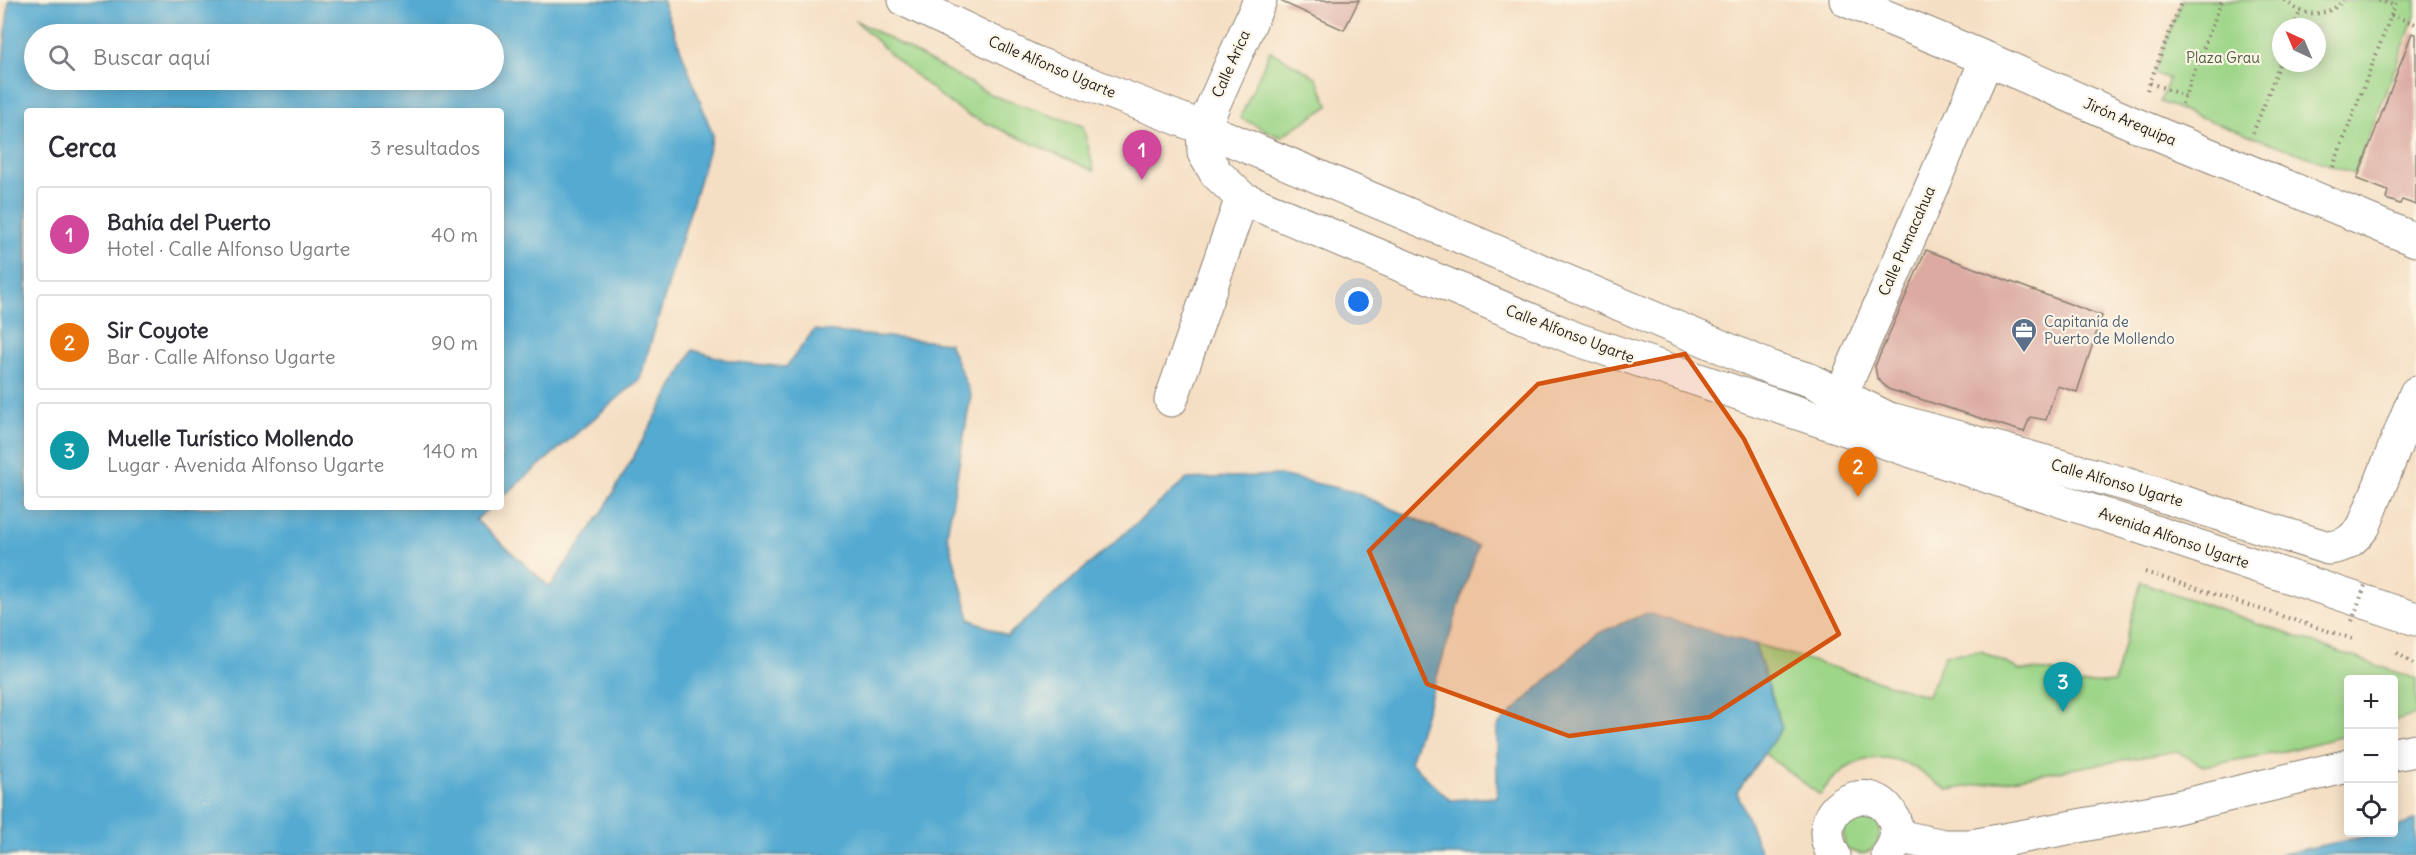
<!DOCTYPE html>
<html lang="es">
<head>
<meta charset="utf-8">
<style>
  :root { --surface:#fff; --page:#f2f2f3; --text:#2b2b33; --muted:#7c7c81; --line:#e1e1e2; --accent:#b5179e }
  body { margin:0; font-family:Delius,sans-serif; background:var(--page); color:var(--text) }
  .controls { position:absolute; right:18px; bottom:18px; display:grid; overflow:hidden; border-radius:6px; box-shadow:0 3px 15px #0003 }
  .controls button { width:54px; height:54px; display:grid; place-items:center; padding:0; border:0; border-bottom:2px solid var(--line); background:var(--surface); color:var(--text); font:30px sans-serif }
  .compass { position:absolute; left:2272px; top:18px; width:54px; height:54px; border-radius:50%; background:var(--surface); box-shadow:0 3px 15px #0003; rotate:316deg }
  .you { position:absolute; left:1359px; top:302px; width:21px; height:21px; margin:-15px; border:4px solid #fff; border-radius:50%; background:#1a73e8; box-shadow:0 0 0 9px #1a73e833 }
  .badge { display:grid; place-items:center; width:39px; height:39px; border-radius:50%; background:var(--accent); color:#fff; font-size:20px; font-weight:700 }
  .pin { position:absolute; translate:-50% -50px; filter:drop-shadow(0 2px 3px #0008) }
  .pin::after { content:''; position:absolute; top:32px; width:21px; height:18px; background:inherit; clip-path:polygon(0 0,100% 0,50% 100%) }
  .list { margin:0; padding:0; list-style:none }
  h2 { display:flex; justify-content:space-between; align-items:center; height:78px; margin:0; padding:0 24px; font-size:26px }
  h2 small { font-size:20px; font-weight:400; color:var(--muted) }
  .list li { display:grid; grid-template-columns:39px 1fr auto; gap:18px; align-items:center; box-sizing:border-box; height:96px; margin:0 12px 12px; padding:0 12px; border:2px solid var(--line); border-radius:6px }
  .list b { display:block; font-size:22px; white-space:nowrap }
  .list p { margin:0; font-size:20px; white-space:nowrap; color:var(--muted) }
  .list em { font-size:20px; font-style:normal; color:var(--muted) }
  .icon { flex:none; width:33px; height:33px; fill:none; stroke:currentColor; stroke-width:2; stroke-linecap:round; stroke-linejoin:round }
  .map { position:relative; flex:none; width:2416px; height:855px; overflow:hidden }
  .search { position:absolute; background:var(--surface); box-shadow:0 3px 15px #0003; left:24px; top:24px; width:480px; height:66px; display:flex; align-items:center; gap:15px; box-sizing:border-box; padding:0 21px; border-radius:33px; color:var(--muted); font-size:22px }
  .panel { position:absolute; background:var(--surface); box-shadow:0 3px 15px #0003; left:24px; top:108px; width:480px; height:402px; border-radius:6px }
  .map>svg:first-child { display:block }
</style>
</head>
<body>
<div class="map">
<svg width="2416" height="855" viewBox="0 0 2416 855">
  <rect width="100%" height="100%" fill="#fcf5e5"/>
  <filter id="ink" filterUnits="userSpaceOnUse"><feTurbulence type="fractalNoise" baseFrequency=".0167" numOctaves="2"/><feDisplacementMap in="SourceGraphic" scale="12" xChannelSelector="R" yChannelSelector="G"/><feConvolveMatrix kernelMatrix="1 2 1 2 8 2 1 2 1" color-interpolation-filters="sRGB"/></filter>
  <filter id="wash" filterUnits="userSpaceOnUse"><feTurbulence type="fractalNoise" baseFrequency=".008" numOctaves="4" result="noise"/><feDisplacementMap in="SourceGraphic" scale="24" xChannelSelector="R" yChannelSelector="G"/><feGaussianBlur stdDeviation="1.35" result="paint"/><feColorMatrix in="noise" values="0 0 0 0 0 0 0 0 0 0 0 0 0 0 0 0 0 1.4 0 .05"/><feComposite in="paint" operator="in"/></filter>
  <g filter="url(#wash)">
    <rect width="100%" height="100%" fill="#f5dfc4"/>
    <g fill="#9ed689" stroke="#5d7952" stroke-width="1.5" fill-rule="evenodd">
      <path d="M2182,0H2416V13L2354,174L2160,102L2169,79L2154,73ZM2281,27H2317V63H2281Z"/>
      <polygon points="855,20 994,96 1083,126 1094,171 968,115 944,99 890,54"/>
      <polygon points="1270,51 1316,77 1329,106 1280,137 1240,118"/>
      <path d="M2141,582L2416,679V714L2394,722V680H2348V735L2277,753L2203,766L2177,751L1948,790C1935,783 1925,774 1913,767C1876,747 1841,763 1820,795L1764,753L1782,728L1755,644L1928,696L1945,655L1981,651L2020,670L2052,671L2078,685L2114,682Z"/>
      <path d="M1862,811L1880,823C1881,838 1878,849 1862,854L1849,850L1844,846L1843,819Z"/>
    </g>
    <g fill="#54aad1" stroke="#386376" stroke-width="1.5" fill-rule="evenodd">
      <path d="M9,0H662L713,135L640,379L501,498V111H27V507H490L476,520L550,587L603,511L693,350L734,362L786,367L814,330L949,343L971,395L947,534L970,619L1007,636L1187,479L1280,475L1354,492L1478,546L1410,762L1450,800L1497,797V726L1596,634L1647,613L1755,644L1782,728L1737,792L1762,855H0V90ZM34,34H494V80H34Z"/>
      <polygon points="2416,820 2416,855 2277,855 2381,833 2394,832 2394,828"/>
    </g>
    <g id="blocks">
      <g fill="#dcaaa1">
        <polygon points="1283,0 1359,0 1344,30 1282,2"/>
        <polygon points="2412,33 2416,34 2416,205 2402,200 2400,204 2386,199 2388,191 2357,179"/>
        <polygon points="1926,250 2102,316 2077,392 2057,386 2046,420 2030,417 2024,432 1888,389 1877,378 1875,366"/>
      </g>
    </g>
  </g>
  <g filter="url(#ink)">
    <use href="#blocks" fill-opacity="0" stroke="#887e70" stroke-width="1.5"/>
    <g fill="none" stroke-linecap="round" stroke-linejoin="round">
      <defs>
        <g id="minor">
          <polyline points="905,0 1033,62 1203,128 1774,369 1810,380 1889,419 1911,435 1924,450"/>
          <polyline points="1260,0 1203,128 1204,153 1216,173 1242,198 1576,339 2416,619"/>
          <polyline points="1846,0 1987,59 2134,124 2416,240"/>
          <polyline points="1171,400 1242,198"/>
          <polyline points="1832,416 1987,59"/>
          <path d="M1894,420L2125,484L2328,548C2345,547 2354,539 2364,526L2416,393"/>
          <polyline points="2394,754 2416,750"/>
          <polyline points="1897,836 1944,846 1972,846 2173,808 2348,766"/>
          <path d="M1834,855C1805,807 1875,773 1894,820C1899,833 1896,844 1888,855"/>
        </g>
      </defs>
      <use href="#minor" stroke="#887e70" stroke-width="35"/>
      <g stroke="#887e70" stroke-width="4" stroke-dasharray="1.5 4.5" stroke-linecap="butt">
        <path d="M2285,0C2302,18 2327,18 2344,0"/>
        <polyline points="2379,0 2395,6"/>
        <polyline points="2391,15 2416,24"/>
        <polyline points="2294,27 2300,11"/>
        <polyline points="2150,83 2185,96"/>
        <polyline points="2147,90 2182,0"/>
        <polyline points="2182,104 2222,0"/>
        <polyline points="2253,133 2281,61"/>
        <polyline points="2333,167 2397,0"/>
        <polyline points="2145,572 2353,639"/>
        <polyline points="2397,653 2416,666"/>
      </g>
      <use href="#minor" stroke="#fff" stroke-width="33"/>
      <polyline stroke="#887e70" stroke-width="4" stroke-dasharray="1.5 4.5" stroke-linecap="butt" points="2352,621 2366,583"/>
    </g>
  </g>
  <path fill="#d4530e" fill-opacity="0.2" stroke="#d4530e" stroke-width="4.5" stroke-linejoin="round" d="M1685,354L1744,439L1839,634L1710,717L1569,736L1427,684L1369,551L1538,384Z"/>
  <defs>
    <symbol id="office-pin" viewBox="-11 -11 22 30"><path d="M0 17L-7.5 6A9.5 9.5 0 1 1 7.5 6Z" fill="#5c6f8a" stroke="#fcf5e5"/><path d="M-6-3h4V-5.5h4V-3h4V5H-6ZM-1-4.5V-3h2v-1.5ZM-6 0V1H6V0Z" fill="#fff"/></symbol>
  </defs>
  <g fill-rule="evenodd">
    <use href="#office-pin" x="2009" y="316" width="30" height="40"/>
  </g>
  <g text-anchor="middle" stroke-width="4.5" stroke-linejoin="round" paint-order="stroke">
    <g font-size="15" fill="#4a5d42" stroke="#fcf5e5">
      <text x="2223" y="63">Plaza Grau</text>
    </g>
    <g font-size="15" fill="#1c1c1c" stroke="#fcf5e5">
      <text transform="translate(1231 64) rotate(-66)" y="5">Calle Arica</text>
      <text transform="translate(1052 67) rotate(23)" y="5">Calle Alfonso Ugarte</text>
      <text transform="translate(2130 122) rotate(23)" y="5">Jirón Arequipa</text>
      <text transform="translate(1907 241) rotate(-66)" y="5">Calle Pumacahua</text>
      <text transform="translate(1570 334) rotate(21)" y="5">Calle Alfonso Ugarte</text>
      <text transform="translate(2117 483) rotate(16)" y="5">Calle Alfonso Ugarte</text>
      <text transform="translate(2174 538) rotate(19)" y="5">Avenida Alfonso Ugarte</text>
    </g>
    <g font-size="15" fill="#4e5e75" stroke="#fcf5e5" text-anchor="start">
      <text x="2044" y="327">Capitanía de<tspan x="2044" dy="17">Puerto de Mollendo</tspan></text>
    </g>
  </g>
</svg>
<div class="controls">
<button>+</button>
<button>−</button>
<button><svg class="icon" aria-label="locate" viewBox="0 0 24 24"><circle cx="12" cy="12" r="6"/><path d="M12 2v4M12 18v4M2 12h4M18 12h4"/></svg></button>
</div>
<svg class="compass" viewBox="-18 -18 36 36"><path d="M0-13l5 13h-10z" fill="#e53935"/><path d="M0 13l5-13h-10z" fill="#7c7c81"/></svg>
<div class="you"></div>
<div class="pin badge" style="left:1142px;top:180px;background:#d1479c">1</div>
<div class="pin badge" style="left:1858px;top:497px;background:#e8710a">2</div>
<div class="pin badge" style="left:2063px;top:712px;background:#0f9aa8">3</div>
<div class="search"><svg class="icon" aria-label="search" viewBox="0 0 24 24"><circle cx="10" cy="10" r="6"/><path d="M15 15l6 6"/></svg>Buscar aquí</div>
<section class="panel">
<h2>Cerca<small>3 resultados</small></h2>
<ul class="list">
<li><span class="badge" style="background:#d1479c">1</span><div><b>Bahía del Puerto</b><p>Hotel · Calle Alfonso Ugarte</p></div><em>40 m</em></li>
<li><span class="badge" style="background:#e8710a">2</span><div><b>Sir Coyote</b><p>Bar · Calle Alfonso Ugarte</p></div><em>90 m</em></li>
<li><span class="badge" style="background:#0f9aa8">3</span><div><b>Muelle Turístico Mollendo</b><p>Lugar · Avenida Alfonso Ugarte</p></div><em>140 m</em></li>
</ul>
</section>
</div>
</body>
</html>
